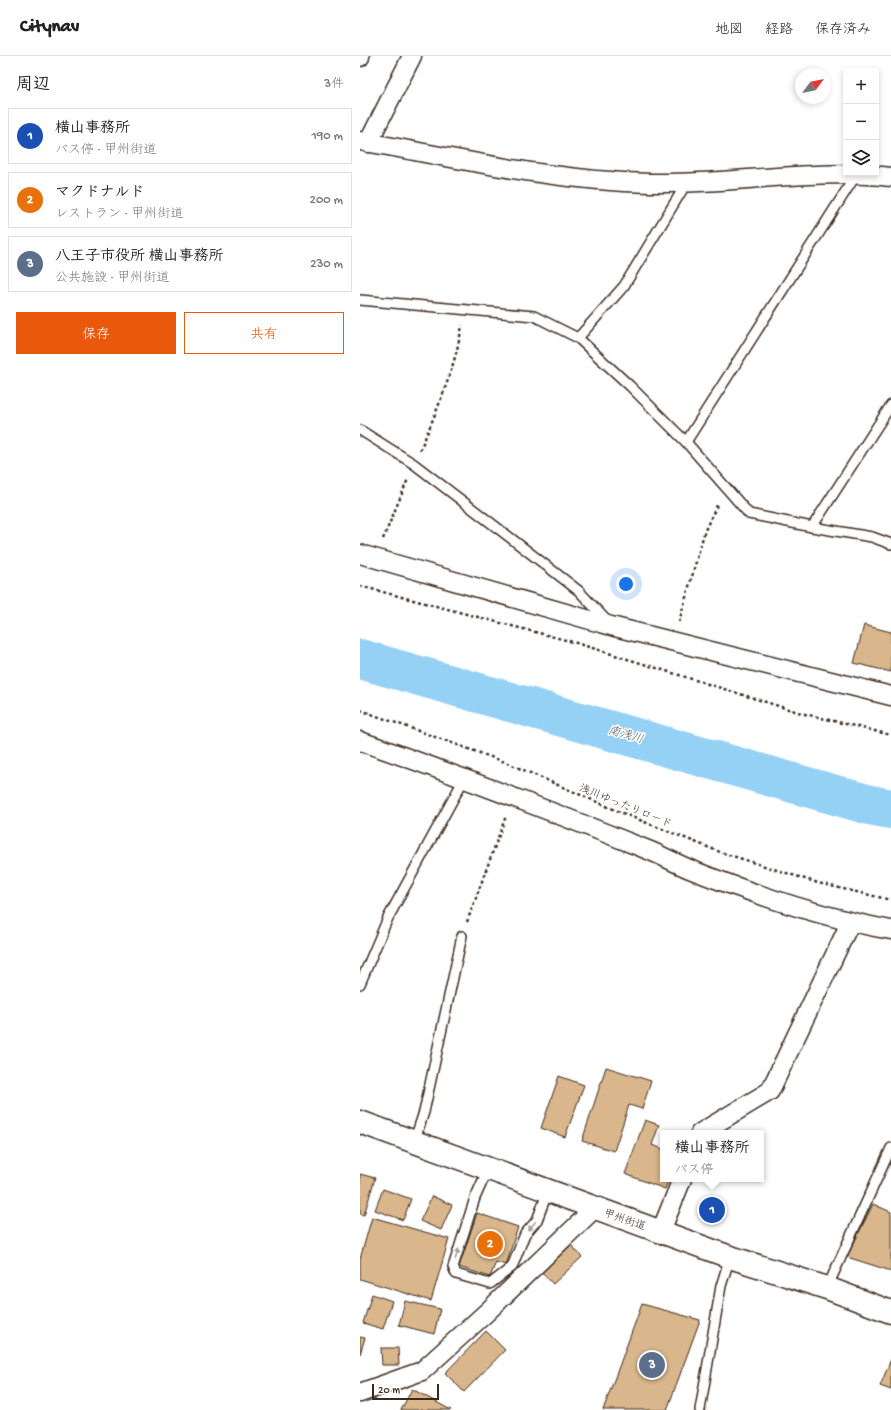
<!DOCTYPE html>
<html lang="ja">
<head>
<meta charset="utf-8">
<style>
  :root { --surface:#fff; --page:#f2f2f2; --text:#202124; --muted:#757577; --line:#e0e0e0; --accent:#ea580c }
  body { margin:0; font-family:"Gochi Hand","Klee One",sans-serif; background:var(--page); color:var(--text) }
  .controls { position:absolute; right:12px; top:12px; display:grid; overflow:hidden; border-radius:0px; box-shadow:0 2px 6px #0003 }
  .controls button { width:36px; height:36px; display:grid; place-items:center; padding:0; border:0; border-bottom:1px solid var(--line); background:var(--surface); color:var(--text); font:20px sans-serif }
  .compass { position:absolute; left:435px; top:12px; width:36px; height:36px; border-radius:50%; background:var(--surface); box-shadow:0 2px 6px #0003; rotate:58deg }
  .scale { position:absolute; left:12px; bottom:10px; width:67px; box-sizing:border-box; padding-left:4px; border:2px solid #3b2a1e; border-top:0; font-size:11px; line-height:14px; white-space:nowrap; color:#3b2a1e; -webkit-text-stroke:3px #fff; paint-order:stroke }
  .you { position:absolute; left:266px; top:528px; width:14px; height:14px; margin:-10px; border:3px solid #fff; border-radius:50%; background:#1a73e8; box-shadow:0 0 0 6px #1a73e833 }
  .badge { display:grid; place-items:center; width:26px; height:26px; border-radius:50%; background:var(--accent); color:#fff; font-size:13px; font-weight:700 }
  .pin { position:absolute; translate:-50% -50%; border:2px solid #fff; box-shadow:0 1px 4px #0006 }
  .popup { position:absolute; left:300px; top:1074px; width:104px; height:52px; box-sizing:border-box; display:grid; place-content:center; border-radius:0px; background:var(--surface); filter:drop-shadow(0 1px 3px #0005); font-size:13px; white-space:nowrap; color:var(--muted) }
  .popup b { font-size:15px; color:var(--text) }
  .popup::after { content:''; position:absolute; left:50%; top:100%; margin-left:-8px; border:8px solid transparent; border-top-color:var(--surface) }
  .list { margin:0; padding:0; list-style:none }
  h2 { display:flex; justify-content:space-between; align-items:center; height:52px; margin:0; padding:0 16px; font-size:17px }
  h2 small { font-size:13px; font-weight:400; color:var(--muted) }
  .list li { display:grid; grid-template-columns:26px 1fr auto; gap:12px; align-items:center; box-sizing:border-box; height:56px; margin:0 8px 8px; padding:0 8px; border:1px solid var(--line); border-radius:0px }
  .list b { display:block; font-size:15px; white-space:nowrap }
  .list p { margin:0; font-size:13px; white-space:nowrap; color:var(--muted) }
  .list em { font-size:13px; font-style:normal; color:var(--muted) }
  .actions { display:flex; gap:8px; padding:12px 16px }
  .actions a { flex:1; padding:9px 0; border:1px solid var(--accent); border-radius:0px; text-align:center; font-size:14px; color:var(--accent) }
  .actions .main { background:var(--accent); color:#fff }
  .icon { flex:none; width:22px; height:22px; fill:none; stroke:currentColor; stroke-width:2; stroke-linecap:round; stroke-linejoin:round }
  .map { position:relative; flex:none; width:531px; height:1354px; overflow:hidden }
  header { display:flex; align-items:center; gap:24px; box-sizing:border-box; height:56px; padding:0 20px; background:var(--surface); border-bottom:1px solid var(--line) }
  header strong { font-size:19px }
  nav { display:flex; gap:22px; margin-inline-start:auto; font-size:14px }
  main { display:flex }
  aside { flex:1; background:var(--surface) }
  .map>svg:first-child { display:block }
</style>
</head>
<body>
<header>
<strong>Citynav</strong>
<nav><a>地図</a><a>経路</a><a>保存済み</a></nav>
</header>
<main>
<aside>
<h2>周辺<small>3件</small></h2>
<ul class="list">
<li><span class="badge" style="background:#1a4fb4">1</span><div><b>横山事務所</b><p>バス停 · 甲州街道</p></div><em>190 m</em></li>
<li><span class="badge" style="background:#e8710a">2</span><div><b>マクドナルド</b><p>レストラン · 甲州街道</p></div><em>200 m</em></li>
<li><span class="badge" style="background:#5c6f8a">3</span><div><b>八王子市役所 横山事務所</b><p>公共施設 · 甲州街道</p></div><em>230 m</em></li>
</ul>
<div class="actions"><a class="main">保存</a><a>共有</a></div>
</aside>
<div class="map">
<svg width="531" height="1354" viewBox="0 0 531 1354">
  <rect width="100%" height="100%" fill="#fff"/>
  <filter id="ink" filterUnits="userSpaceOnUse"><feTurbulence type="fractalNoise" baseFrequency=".025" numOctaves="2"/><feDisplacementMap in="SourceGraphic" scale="8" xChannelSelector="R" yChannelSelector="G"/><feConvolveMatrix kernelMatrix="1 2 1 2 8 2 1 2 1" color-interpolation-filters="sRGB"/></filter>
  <g filter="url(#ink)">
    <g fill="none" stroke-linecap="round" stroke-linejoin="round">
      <polyline stroke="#95d1f5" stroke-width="40" points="0,603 510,749 531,753"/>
    </g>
    <g fill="#d9b68b" stroke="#3b2a1e">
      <polygon points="504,569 531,576 531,616 494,607"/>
      <polygon points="246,1011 291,1025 282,1053 269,1049 254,1095 222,1085"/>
      <polygon points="199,1020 224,1029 205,1081 181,1072"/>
      <polygon points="285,1064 299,1069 292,1089 303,1093 303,1123 309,1123 305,1133 265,1118"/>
      <polygon points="0,1118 15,1122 4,1159 0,1158"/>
      <polygon points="23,1133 51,1143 43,1164 15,1154"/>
      <polygon points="72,1140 92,1149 81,1174 60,1165"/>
      <polygon points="513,1148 531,1156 531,1215 487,1201"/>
      <polygon points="117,1157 158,1171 146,1209 136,1206 130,1221 99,1211"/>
      <polygon points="12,1161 89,1183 71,1245 0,1223 0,1203"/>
      <polygon points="211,1189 222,1201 193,1228 182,1216"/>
      <polygon points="12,1238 32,1245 23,1273 3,1267"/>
      <polygon points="45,1245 80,1253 74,1278 39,1269"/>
      <polygon points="282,1248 340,1264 307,1354 243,1354"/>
      <polygon points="126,1275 145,1294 104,1336 85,1317"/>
      <polygon points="0,1281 5,1282 0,1298"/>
      <polygon points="21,1292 38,1292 39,1309 22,1309"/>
      <polygon points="531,1303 531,1334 520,1330"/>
      <polygon points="52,1333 91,1354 41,1354"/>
    </g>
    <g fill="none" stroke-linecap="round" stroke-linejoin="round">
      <defs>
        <g id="lane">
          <polyline points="0,244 174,260 218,282 270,330 326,386 389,458 452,471 512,481 531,488"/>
          <polyline points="218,282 264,230 326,128"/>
          <polyline points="0,374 54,408 148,480 219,535 248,566"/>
          <polyline points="326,386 496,119"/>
          <polyline points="452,471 531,349"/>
          <polyline points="0,928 28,862 104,723"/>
          <polyline points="54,1086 64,1056 102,880"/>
          <polyline points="128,1113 115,1142 93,1211 96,1218 130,1228 152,1211 165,1178 177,1164 188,1135"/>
          <polyline points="467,1232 531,1092"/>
          <polyline points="340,1354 361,1230 370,1201"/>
        </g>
        <g id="street">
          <polyline points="0,1 0,0"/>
          <path d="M0,85C96,102 192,125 290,127C370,129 451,112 531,121"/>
          <polyline points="8,87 52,0"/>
          <polyline points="0,498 251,570 531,640"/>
          <path d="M0,685C97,719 193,756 288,794C303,800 317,808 332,814C396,839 463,862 531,874"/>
          <polyline points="340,1077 410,1035 490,867"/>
          <polyline points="301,1175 322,1123"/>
          <polyline points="0,1337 62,1315 127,1256 235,1152"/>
        </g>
        <polyline id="highway" points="0,1066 370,1201 467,1232 531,1256"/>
      </defs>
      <use href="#lane" stroke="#3b2a1e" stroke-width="12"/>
      <use href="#street" stroke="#3b2a1e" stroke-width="21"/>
      <use href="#highway" stroke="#3b2a1e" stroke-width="25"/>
      <g stroke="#3b2a1e" stroke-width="2.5" stroke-dasharray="3 3" stroke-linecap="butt">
        <path d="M60,394C77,354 95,313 102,269"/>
        <polyline points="23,483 48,423"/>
        <polyline points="0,530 213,586 441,657 531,679"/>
        <polyline points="319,566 345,474 358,447"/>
        <polyline points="0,654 145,706 267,759 360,796 458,827 531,844"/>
        <polyline points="107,866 146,760"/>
      </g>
      <use href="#lane" stroke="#fff" stroke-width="9"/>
      <use href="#street" stroke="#fff" stroke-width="18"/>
      <use href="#highway" stroke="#fff" stroke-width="22"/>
    </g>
    <defs><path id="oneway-solid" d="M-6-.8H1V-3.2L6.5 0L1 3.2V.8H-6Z"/></defs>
    <g fill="#a79f9a">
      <use href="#oneway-solid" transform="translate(172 1170) rotate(129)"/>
      <use href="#oneway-solid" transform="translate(97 1198) rotate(-72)"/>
    </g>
  </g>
  <g text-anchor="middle" stroke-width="3" stroke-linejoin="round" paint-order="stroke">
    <g font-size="11" fill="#3b2a1e" stroke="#fff">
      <text transform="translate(266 749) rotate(22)" y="4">浅川ゆったりロード</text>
      <text transform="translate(265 1163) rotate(19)" y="4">甲州街道</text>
    </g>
    <g font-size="12" font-style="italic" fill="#565c5e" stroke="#fff">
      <text transform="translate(266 678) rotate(16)" y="4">南浅川</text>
    </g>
  </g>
</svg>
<div class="controls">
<button>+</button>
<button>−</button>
<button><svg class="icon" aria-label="layers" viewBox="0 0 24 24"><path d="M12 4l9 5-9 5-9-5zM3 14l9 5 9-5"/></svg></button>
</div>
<svg class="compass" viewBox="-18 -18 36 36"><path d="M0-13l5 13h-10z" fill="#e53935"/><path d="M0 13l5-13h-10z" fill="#757577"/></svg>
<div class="scale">20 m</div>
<div class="you"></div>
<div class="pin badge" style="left:352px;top:1154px;background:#1a4fb4">1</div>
<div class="popup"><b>横山事務所</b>バス停</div>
<div class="pin badge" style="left:130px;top:1188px;background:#e8710a">2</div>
<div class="pin badge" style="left:292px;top:1309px;background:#5c6f8a">3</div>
</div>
</main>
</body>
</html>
